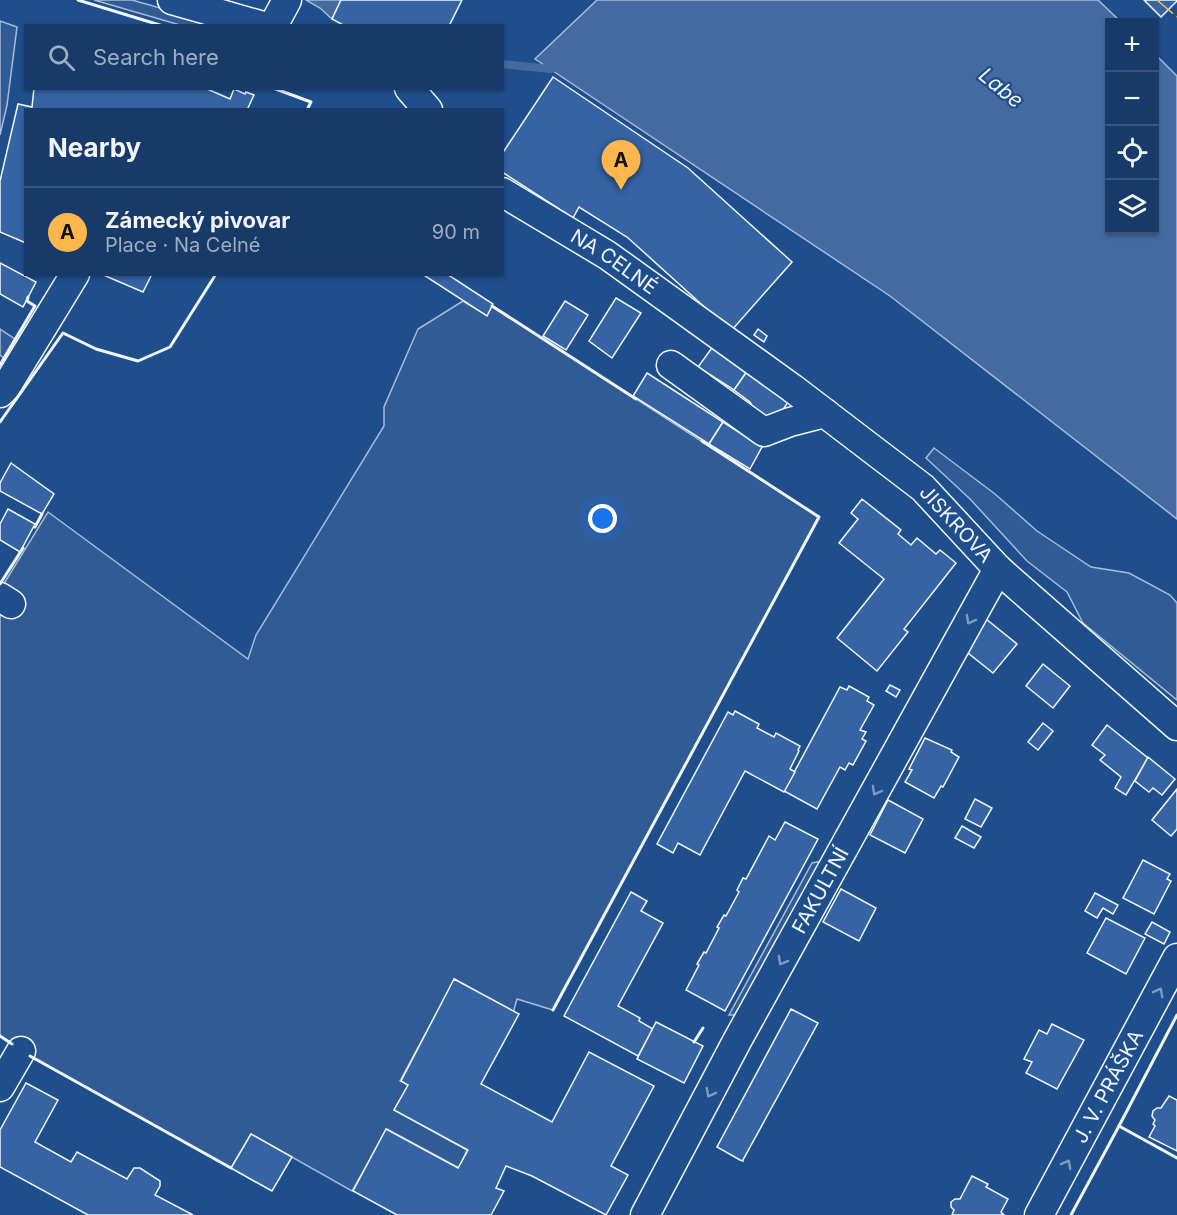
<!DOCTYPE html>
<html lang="en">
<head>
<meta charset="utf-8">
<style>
  :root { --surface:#173a69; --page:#244571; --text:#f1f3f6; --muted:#9eadc0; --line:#36547d; --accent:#ffb74d }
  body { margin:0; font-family:Inter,sans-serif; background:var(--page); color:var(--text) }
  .controls { position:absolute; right:18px; top:18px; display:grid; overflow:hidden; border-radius:0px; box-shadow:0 2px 4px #0004 }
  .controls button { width:54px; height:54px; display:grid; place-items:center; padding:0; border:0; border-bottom:2px solid var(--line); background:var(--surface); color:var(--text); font:30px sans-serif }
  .you { position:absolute; left:603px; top:519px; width:21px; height:21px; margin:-15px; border:4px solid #fff; border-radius:50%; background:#1a73e8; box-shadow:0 0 0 9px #1a73e833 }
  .badge { display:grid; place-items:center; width:39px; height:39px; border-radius:50%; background:var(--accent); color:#111; font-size:20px; font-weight:700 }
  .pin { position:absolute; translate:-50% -50px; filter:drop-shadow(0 2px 3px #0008) }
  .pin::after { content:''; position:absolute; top:32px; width:21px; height:18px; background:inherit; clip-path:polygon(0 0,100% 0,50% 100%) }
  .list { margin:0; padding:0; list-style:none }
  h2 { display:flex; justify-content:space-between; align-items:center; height:78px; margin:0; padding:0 24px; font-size:26px }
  h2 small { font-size:20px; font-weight:400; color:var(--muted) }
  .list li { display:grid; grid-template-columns:39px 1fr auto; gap:18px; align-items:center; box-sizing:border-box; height:90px; padding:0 24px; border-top:2px solid var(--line) }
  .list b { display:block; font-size:22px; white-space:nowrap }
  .list p { margin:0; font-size:20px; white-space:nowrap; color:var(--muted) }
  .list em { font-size:20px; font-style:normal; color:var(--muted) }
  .icon { flex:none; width:33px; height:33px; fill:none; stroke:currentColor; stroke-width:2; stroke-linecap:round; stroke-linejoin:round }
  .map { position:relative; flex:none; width:1177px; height:1215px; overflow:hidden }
  .search { position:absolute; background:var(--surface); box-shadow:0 2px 4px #0004; left:24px; top:24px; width:480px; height:66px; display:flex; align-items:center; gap:15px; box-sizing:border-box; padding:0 21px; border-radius:0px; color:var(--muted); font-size:22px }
  .panel { position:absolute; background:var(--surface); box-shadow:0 2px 4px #0004; left:24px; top:108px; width:480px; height:168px; border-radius:0px }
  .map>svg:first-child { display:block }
</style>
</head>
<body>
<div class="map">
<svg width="1177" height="1215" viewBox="0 0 1177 1215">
  <rect width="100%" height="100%" fill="#1f4e8c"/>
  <g fill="#305b95" stroke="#a8bbd7" stroke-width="1.5">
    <polygon points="94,0 132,0 220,25 180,25"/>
    <polygon points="0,21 17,27 7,105 0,135"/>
    <polygon points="463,301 486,315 492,306 819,517 553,1010 517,999 513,1013 455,979 400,1081 409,1085 394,1110 467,1150 459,1168 387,1129 352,1191 251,1134 231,1168 272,1191 21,1051 0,1036 0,590 48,512 248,659 256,635 384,426 384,407 418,329"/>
    <polygon points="0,329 15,339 4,358 0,355"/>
    <polygon points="934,448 995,494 1037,531 1091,567 1129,573 1170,595 1177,603 1177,700 1083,623 1067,592 1027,561 970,499 926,458"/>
    <polygon points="831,859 747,1015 729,1015 812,863"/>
  </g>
  <g fill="#446ba0" stroke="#a8bbd7" stroke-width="1.5">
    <polygon points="306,0 341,0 332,19 320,8"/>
    <polygon points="597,0 1098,0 1121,22 1110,22 1110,230 1154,230 1155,54 1177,76 1177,519 890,296 535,59"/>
  </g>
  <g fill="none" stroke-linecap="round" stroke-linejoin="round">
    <polyline stroke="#446ba0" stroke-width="8" points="502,64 550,69 559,67"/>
  </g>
  <g fill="#3563a3" stroke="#f2f6ff" stroke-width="1.5">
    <polygon points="341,0 462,0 449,26 345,26 332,19"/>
    <polygon points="1144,0 1177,0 1177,1 1161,17"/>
    <polygon points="553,77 688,168 792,262 731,331 627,237 579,207 573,218 502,172 502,154"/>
    <polygon points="34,88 205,88 230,99 234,89 245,94 246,92 254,95 247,110 26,110 26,243 0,232 0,181 18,104 32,107"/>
    <polygon points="0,263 36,282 23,307 0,294"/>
    <polygon points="101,274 152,274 143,292"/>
    <polygon points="422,274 447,274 493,304 487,316"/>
    <polygon points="616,298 641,313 612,358 589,341"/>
    <polygon points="565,301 588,315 566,350 543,336"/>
    <polygon points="758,329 767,336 764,342 754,335"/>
    <polygon points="714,345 748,370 734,390 698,367"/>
    <polygon points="748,370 790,399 777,419 758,416 750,402 734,390"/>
    <polygon points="647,373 723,422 709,444 633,396"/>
    <polygon points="723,422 762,447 750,469 709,444"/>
    <polygon points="11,463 54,494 42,514 0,491 0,483"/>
    <polygon points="862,499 901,530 898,534 911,545 917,538 936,554 940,550 956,563 904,629 908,632 877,671 837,638 884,579 839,543 858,519 851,513"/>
    <polygon points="8,509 35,524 20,552 0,540 0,524"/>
    <polygon points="986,619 1017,644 993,673 968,653"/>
    <polygon points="1043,664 1070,686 1053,708 1026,686"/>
    <polygon points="890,685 900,690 896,697 886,691"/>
    <polygon points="849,686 869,697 867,701 874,705 860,730 866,732 862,739 866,741 853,765 849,763 845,770 840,767 817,809 784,791 840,687 847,690"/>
    <polygon points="735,711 759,724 757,728 774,737 776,733 800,746 798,750 799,751 790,769 795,772 784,792 745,771 700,855 678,843 673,853 657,844 728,712 733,715"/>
    <polygon points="1043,723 1053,731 1038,750 1028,742"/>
    <polygon points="1107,725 1148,758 1126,795 1115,788 1121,777 1100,760 1105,755 1092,745"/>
    <polygon points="925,738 952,750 951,752 959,757 943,787 941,786 934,798 905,782 912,770 909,769"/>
    <polygon points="1148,757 1175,779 1162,795 1153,788 1149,792 1135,781"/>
    <polygon points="1177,789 1177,829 1171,836 1152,820"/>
    <polygon points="975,799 992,808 981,827 965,819"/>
    <polygon points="888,800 923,819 905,853 870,835"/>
    <polygon points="785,822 818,839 725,1011 686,990 699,965 697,964 704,952 706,953 719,928 717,927 724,915 726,916 739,892 737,890 743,878 746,879 769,836 775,840"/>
    <polygon points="962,826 981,837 974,848 955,838"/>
    <polygon points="1143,860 1170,874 1167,879 1171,881 1154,914 1123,898"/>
    <polygon points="841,889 876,908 859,941 823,922"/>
    <polygon points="631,892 647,901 641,911 663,923 618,1006 640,1018 639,1021 653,1029 638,1056 564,1016"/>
    <polygon points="1095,893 1118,905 1113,914 1103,908 1097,918 1085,911"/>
    <polygon points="1106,918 1145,938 1126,974 1087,953"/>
    <polygon points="1152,922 1170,932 1164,944 1145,934"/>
    <polygon points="454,979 519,1014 481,1084 552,1122 589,1052 654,1086 611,1166 628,1175 606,1215 532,1176 506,1166 496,1188 504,1191 491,1215 397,1215 353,1191 386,1129 458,1168 468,1150 394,1110 408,1085 401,1081"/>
    <polygon points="791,1009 818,1023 743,1160 743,1161 740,1160 717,1147"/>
    <polygon points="656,1022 703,1046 684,1083 637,1059"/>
    <polygon points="1052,1024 1084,1040 1057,1089 1026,1073 1032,1062 1024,1059 1039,1030 1047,1034"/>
    <polygon points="26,1083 58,1100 35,1142 71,1162 77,1152 127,1179 134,1168 140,1168 160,1181 160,1186 155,1195 193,1215 88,1215 0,1167 0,1130"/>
    <polygon points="1169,1096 1177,1100 1177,1151 1149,1137 1155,1126 1153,1124 1155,1120 1152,1116 1153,1111 1157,1108 1161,1108"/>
    <polygon points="251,1134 292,1157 272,1191 231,1168"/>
    <polygon points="972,1176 988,1184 986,1187 1008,1199 1001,1212 1004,1215 952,1215 954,1210 951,1207 951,1202 955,1199 960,1199"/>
  </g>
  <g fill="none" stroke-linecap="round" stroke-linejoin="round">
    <defs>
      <g id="minor">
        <polyline points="172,0 263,26"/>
        <polyline points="273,26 287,0"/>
        <polyline points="409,88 428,110"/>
        <path id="s1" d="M502,192L607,255L792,388L923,488L998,569L1177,726"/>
        <polyline points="671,365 764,432 790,422 825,413"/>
        <polyline points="0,393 6,387 75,274"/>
        <polyline points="0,597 11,604"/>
        <polyline points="0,1087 21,1051"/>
        <path id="s2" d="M645,1215L737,1041L998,569"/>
        <path id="s3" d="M1039,1215L1177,958"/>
      </g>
    </defs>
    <use href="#minor" stroke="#f2f6ff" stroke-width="31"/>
    <use href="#minor" stroke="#1f4e8c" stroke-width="28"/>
    <g stroke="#f2f6ff" stroke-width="3">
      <polyline points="78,0 163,26"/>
      <polyline points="273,88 311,102 307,110"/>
      <polyline points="492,306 636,399"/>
      <polyline points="0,365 35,306 27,301 28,297"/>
      <polyline points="0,422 63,333 96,349 138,361 170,347 216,274"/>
      <polyline points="35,527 42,514"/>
      <polyline points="0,584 23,548"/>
      <polyline points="553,1010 819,517 702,441"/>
      <polyline points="1177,1015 1119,1126 1177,1158"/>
      <polyline points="0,1036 12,1044"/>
      <polyline points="694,1042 703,1028"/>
      <polyline points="30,1056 231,1168"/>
      <polyline points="1071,1215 1119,1126"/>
    </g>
    <polyline stroke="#ffb74d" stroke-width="1.5" stroke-dasharray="21 4.5 3 4.5" stroke-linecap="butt" points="1157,0 1177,17"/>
  </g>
  <defs><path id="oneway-chevron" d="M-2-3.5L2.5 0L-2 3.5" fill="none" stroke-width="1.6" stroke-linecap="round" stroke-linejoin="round" transform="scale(1.5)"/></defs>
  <g stroke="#7e9ac0">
    <use href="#oneway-chevron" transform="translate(970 620) rotate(119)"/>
    <use href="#oneway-chevron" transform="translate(876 791) rotate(119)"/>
    <use href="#oneway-chevron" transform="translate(782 961) rotate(119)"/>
    <use href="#oneway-chevron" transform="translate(1159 992) rotate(-62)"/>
    <use href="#oneway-chevron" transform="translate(710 1093) rotate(118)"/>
    <use href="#oneway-chevron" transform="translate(1067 1164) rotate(-62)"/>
  </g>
  <g text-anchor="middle" stroke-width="4.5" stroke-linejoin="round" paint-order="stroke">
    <g font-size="20" fill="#f2f6ff" stroke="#1f4e8c">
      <text dy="7" stroke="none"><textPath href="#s1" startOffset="132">NA CELNÉ</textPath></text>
      <text dy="7" stroke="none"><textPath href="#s1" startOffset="564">JISKROVA</textPath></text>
      <text dy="7" stroke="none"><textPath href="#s2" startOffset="369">FAKULTNÍ</textPath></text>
      <text dy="7" stroke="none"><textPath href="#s3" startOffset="146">J. V. PRÁŠKA</textPath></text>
    </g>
    <g font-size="21" font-style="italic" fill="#f2f6ff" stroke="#1f4e8c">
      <text transform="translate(1001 88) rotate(39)" y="7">Labe</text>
    </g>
  </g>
</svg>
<div class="controls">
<button>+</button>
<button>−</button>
<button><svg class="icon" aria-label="locate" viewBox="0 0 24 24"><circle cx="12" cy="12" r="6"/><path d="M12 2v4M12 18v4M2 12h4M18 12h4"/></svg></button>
<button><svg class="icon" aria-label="layers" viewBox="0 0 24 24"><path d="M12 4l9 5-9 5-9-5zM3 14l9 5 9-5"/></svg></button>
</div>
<div class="you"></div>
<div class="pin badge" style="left:621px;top:190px">A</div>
<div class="search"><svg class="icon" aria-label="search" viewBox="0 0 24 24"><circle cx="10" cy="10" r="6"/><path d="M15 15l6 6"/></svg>Search here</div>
<section class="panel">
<h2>Nearby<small></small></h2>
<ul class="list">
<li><span class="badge">A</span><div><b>Zámecký pivovar</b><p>Place · Na Celné</p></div><em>90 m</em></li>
</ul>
</section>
</div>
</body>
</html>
